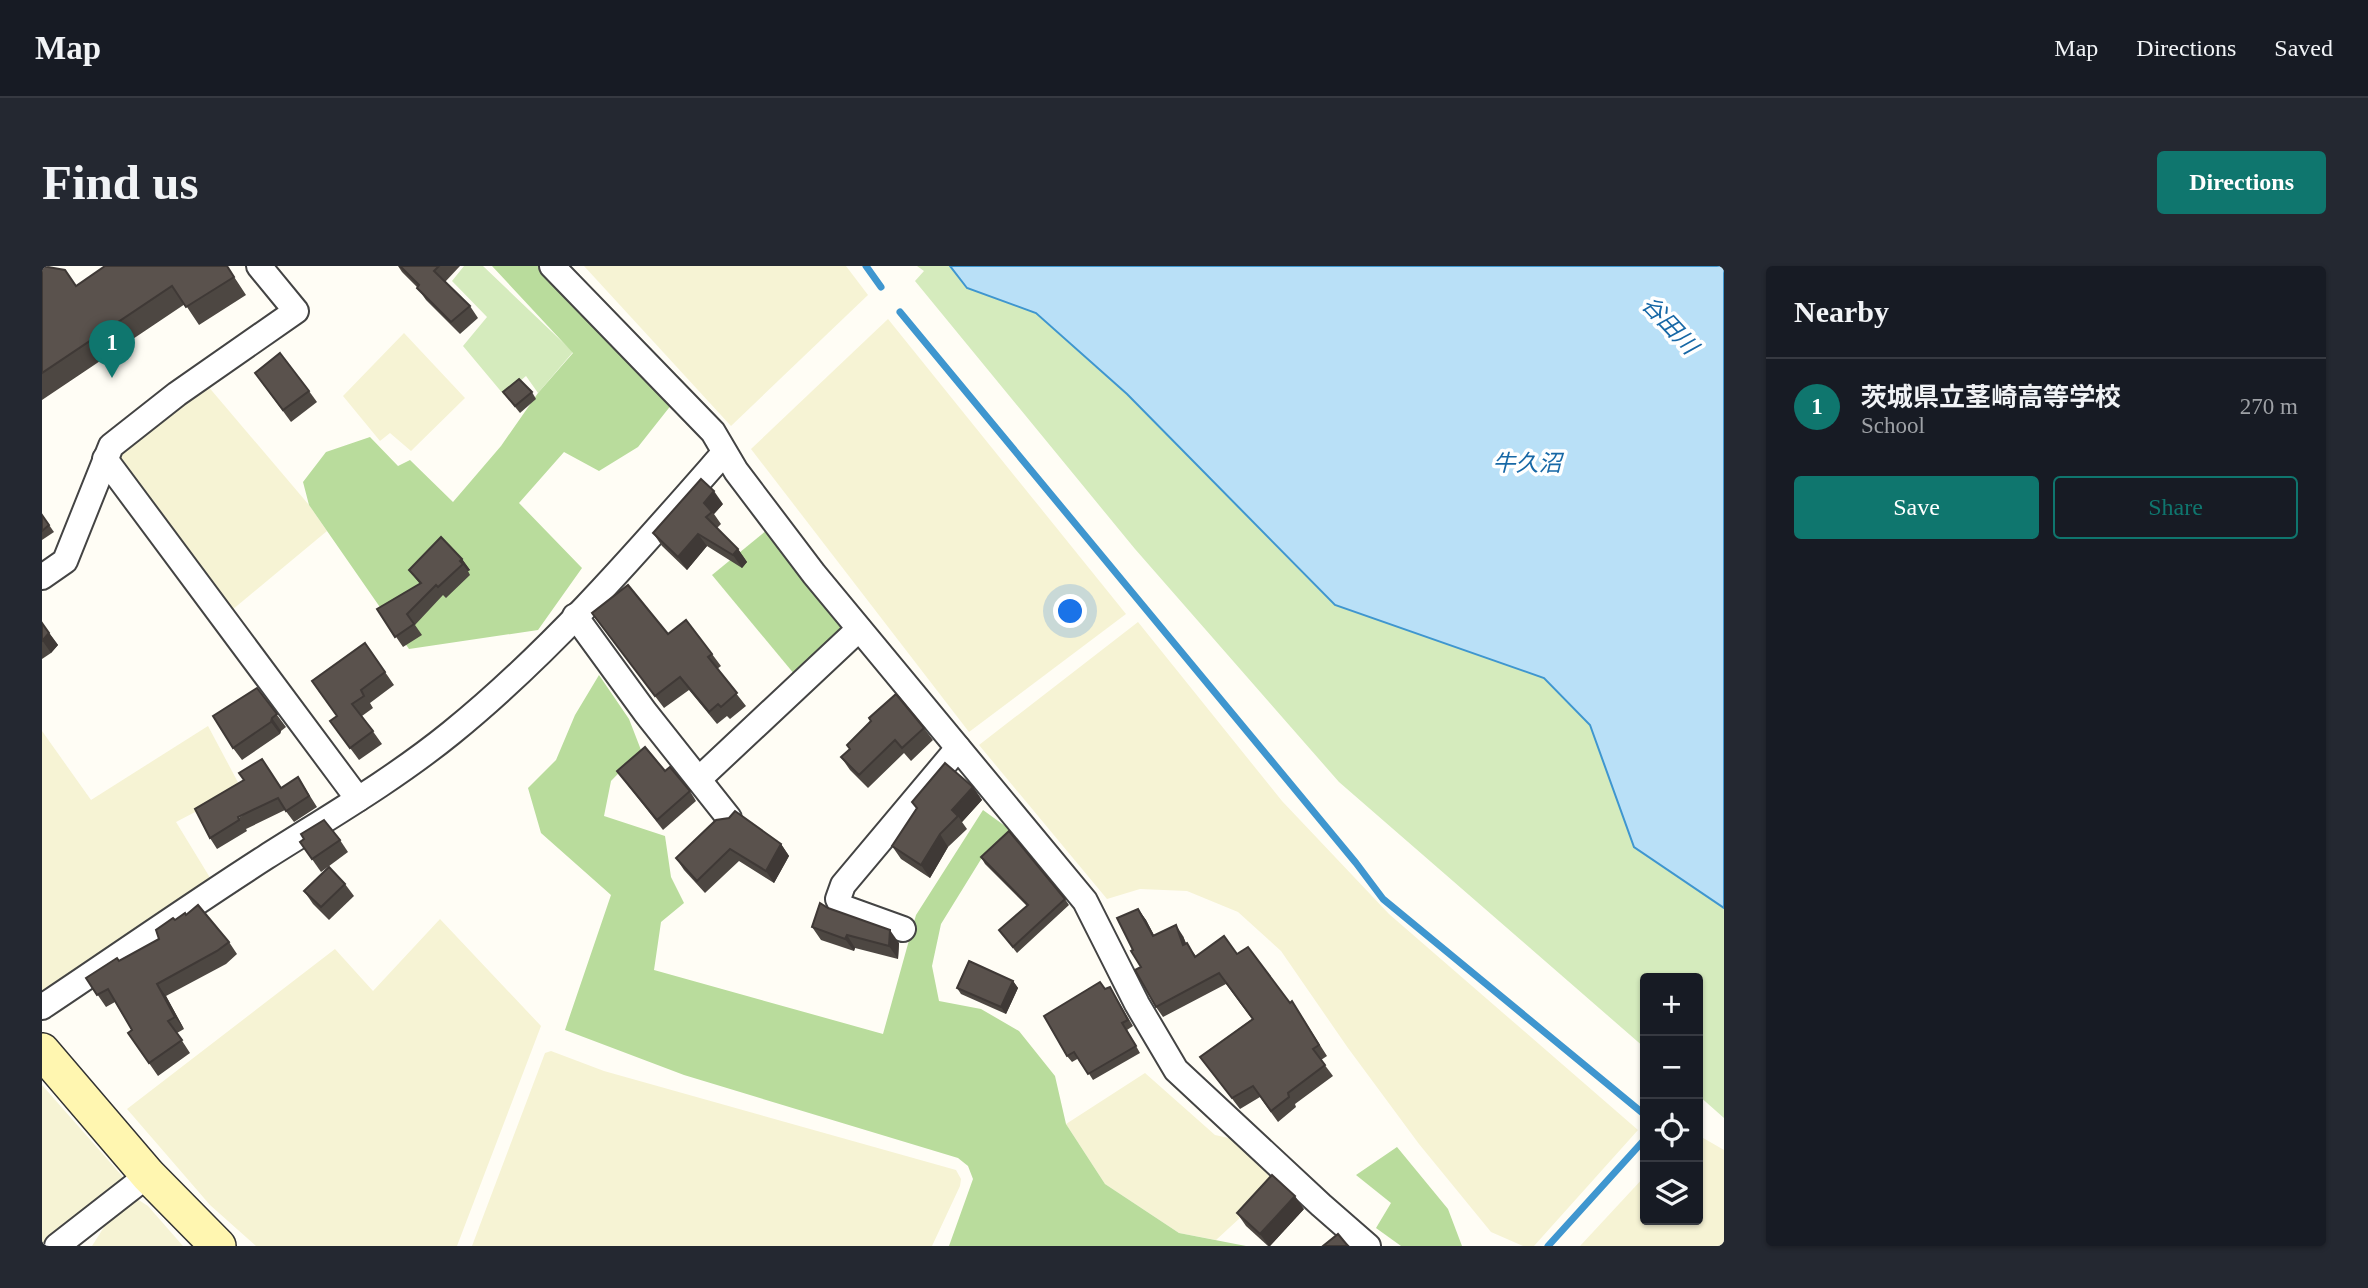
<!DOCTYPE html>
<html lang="en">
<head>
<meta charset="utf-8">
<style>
  :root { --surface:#171b24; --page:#242831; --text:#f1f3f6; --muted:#9ea1a6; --line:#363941; --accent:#0f766e }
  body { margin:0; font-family:"Times New Roman","Noto Sans JP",serif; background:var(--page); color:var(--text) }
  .controls { position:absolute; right:21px; bottom:21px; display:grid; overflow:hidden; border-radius:7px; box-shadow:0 2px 5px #0004 }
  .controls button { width:63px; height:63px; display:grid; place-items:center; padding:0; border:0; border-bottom:2px solid var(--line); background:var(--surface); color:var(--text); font:35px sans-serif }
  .you { position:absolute; left:1029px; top:346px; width:24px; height:24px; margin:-18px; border:5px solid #fff; border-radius:50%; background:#1a73e8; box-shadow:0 0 0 10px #1a73e833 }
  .badge { display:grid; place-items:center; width:46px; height:46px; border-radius:50%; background:var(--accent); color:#fff; font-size:23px; font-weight:700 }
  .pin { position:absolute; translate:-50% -58px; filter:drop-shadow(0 2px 4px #0008) }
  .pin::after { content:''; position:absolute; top:37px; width:24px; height:21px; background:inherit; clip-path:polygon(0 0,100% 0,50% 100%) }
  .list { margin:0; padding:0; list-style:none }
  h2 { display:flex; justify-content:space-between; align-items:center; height:91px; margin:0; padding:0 28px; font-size:30px }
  h2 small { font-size:23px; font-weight:400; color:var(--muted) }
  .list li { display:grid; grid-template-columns:46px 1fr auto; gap:21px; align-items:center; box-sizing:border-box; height:98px; padding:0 28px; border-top:2px solid var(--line) }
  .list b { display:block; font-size:26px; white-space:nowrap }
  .list p { margin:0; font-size:23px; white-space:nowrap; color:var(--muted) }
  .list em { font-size:23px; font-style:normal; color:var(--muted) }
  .actions { display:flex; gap:14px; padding:21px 28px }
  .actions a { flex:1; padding:16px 0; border:2px solid var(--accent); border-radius:7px; text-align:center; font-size:24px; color:var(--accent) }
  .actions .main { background:var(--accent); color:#fff }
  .icon { flex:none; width:38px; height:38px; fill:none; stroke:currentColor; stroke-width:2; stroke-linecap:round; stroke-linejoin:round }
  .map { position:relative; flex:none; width:1682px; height:980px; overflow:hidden; border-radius:7px }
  header { display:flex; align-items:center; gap:42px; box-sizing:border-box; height:98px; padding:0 35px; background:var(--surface); border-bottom:2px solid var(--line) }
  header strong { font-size:33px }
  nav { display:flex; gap:38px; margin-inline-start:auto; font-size:24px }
  .intro { display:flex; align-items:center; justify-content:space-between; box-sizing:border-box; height:168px; padding:0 42px }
  h1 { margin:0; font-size:49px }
  .button { padding:18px 32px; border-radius:7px; background:var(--accent); color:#fff; font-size:24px; font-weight:700 }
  main { display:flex; gap:42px; padding:0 42px }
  aside { flex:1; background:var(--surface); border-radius:7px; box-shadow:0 2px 5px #0004 }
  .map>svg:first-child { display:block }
</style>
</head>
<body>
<header>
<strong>Map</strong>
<nav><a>Map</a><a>Directions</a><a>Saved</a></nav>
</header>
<div class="intro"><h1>Find us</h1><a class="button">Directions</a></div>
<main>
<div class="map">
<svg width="1682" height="980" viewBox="0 0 1682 980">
  <rect width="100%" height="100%" fill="#fffdf5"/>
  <g fill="#f6f3d4">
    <polygon points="542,0 804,0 826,29 689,160"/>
    <polygon points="846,53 1084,348 927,466 709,183"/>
    <polygon points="362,67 423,132 369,185 348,167 338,175 301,130"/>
    <polygon points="165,119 267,239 285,265 184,349 72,192"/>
    <polygon points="1096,356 1240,535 1347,648 1596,864 1492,980 1481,980 1449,966 1377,878 1306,782 1239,685 1196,646 1145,625 1098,623 1065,633 937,479"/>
    <polygon points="166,460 199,522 134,556 170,615 0,726 0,465 49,534"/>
    <polygon points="398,653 499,760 415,980 214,980 168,939 85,843 293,683 331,725"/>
    <polygon points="509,785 562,805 914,904 919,913 918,920 890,980 430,980 503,787"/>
    <polygon points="1103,807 1173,869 1191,873 1235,918 1174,974 1137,967 1063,918 1024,858"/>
    <polygon points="0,819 81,911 2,980 0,980"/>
    <polygon points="1656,869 1682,884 1682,980 1538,980 1603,910 1603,954 1656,954"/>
    <polygon points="92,931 106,940 141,980 50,980 76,939"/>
  </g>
  <g fill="#d5ebbd">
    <polygon points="422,0 441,0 531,86 496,127 484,110 462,129 421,80 445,51 410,15"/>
    <polygon points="875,0 908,0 925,22 994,47 1085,128 1293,339 1502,412 1548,459 1592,581 1682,642 1682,852 1656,829 1656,712 1603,712 1603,782 1297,516 1093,283 873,15 882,5"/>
  </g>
  <g fill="#b9dc9c">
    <polygon points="450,0 500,0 630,138 596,181 557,205 522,186 477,237 540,302 496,364 367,383 267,239 261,216 284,186 328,171 356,200 368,194 411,236 459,180 496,127 531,87"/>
    <polygon points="725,264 808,364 753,409 670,309"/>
    <polygon points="557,409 587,453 599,484 569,515 562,550 623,570 629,611 642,637 619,656 612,704 841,768 874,649 941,544 970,565 941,590 899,658 890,700 897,735 939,743 977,765 1013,810 1024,858 1063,918 1137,967 1204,980 907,980 931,913 926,900 916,892 642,809 523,764 569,629 499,567 486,522 514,494 533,449"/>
    <polygon points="1355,881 1406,943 1420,980 1359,980 1334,962 1349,937 1314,909"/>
  </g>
  <polygon fill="#b9e0f7" stroke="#3f96cf" stroke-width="2" points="908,0 1682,0 1682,642 1592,581 1548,459 1502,412 1293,339 1085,128 994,47 925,22"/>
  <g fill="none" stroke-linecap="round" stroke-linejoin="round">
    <g stroke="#3f96cf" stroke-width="7">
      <polyline points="824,0 839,21"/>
      <polyline points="858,46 1314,597 1341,633 1603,849"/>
      <polyline points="1506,980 1603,873"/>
    </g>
    <defs>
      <g id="street">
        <polyline points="510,0 671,166 694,205 772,308 1043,635 1095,738 1134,804 1279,939 1326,980"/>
        <polyline points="63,193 316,533"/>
        <polyline points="0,311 23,295 69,180 135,128 254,45 217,0"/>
        <polyline points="533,350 603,446 687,552"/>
        <polyline points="657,513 817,363"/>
        <polyline points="861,663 800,641 796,633 801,619 916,482"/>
        <path d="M0,741C75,691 149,639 224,591C287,551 351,514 409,467C510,385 596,285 682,187"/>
        <polyline points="15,980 106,909"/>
      </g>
      <polyline id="secondary" points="0,785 106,909 176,980"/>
    </defs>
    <use href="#street" stroke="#444" stroke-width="28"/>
    <use href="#secondary" stroke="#333" stroke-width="38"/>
    <use href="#street" stroke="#fff" stroke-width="24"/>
    <use href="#secondary" stroke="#fff6b0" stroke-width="35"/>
  </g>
  <g fill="#4d4742">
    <polygon points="0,0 9,1 34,20 185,0 204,29 157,59 143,38 0,134"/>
    <polygon points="356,0 418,0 403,16 428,40 436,52 418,68 384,34 375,21 360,6"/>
    <polygon points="221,118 267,125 275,136 249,156"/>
    <polygon points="461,126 490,126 494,133 478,147"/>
    <polygon points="681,238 672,248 679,258 675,262 696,283 705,296 700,302 665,280 645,304 620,280 611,267"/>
    <polygon points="0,249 12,266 0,274"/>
    <polygon points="420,293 428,304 426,305 428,309 404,332 401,329 373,359 380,369 361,381 335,343 378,318 367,304"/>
    <polygon points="550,347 626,368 670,388 679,400 675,403 704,440 688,453 685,450 675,458 647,424 622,442"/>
    <polygon points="0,357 16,379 9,387 0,393"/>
    <polygon points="323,377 352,419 328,437 331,442 320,450 340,478 317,494 288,455 295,450"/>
    <polygon points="215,422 244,461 239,465 238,468 200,494 191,482"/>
    <polygon points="882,462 891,474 869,495 862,487 826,522 808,504 799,491"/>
    <polygon points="575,505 623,505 648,525 654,535 621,564"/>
    <polygon points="256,511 275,541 252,556 243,544 204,563 205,565 175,583 168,572"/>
    <polygon points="931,521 940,534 920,556 925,563 906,581 888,612 859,593 850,580 875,543 870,536"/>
    <polygon points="674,554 739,578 747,590 732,617 697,595 663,627 642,604 634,592"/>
    <polygon points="298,574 306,586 279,606 258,576"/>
    <polygon points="939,591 1023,633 1027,639 975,687 957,664 985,640 943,598"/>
    <polygon points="303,618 312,630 287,654 271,638 262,625"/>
    <polygon points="786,642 857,677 856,693 813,682 812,685 779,674 770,661"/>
    <polygon points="1096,643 1104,654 1112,669 1141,670 1144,677 1154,690 1195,688 1257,746 1285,790 1279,794 1291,810 1253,838 1254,841 1236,856 1218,831 1198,843 1158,791 1210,753 1184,718 1121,751 1114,741 1099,701 1091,684"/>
    <polygon points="144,649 187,676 195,688 184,698 124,730 142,763 135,767 148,787 116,810 86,767 90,764 73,736 64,741 44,712 117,673 133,654"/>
    <polygon points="971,715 976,722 964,748 919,728 915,722"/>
    <polygon points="1068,721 1091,760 1085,764 1098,787 1051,814 1037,792 1030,796 1025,790 1064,723"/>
    <polygon points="1262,943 1228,980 1226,980 1204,960 1195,947"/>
  </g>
  <g fill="#3f3936">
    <polygon points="672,225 681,238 672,248 662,237"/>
    <polygon points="656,268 665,280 645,304 636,291"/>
    <polygon points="696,283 705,296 700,302 691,289"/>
    <polygon points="420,293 428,304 426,305 418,295"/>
    <polygon points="7,367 16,379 9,387 0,374"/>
    <polygon points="230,452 239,465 238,468 229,456"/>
    <polygon points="931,521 940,534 920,556 916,550 910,544"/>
    <polygon points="898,568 906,581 888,612 879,599"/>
    <polygon points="739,578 747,590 732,617 724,605"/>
    <polygon points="1096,643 1104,654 1118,681 1111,670"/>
    <polygon points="1134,659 1141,670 1148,689 1141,679"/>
    <polygon points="848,664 857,677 856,693 847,680"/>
    <polygon points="805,669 813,682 812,685 803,673"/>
    <polygon points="971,715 976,722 964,748 959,741"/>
    <polygon points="115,718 124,730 142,763 133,751"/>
    <polygon points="1253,930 1262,943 1228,980 1227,980 1218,968"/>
  </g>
  <g fill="#5a524d" stroke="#3f3936" stroke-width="2">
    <polygon points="0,0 23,4 34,20 63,0 185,0 192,11 144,41 130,20 0,107"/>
    <polygon points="358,0 397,0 392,5 428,40 409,56 375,22 377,19"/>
    <polygon points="238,87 267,125 241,144 213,107"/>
    <polygon points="477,113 490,126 473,140 461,126"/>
    <polygon points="659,213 672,225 662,237 670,246 664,251 696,283 691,289 656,268 636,291 611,267"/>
    <polygon points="0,249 7,259 0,265"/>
    <polygon points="399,271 420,293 418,295 421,298 396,321 394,319 365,348 372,358 353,371 335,343 379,317 367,304"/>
    <polygon points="586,319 626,368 644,354 670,388 666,391 695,427 679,441 676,438 667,446 638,411 613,430 550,347"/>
    <polygon points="0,357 7,367 0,375"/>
    <polygon points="323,377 343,406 319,424 322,430 310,438 331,465 308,482 288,455 295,450 270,415"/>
    <polygon points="215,422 235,448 230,452 229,456 191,482 171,450"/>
    <polygon points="854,428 882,462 860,482 853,474 817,509 799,491 808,483 805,479 829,455 827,452"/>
    <polygon points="603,481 623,505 628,501 648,525 615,554 575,505"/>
    <polygon points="220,493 239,522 256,511 267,530 244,545 236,532 196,551 197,554 168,572 153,543 202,514 197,507"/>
    <polygon points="903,497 931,521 910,544 916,550 898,568 879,599 850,580 875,542 870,536"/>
    <polygon points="693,545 739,578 724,605 688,583 655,615 634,592 674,554 687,552"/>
    <polygon points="282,554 298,574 270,593 258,576 262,573 259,568"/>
    <polygon points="967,565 1023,633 971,681 957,664 986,639 939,591"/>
    <polygon points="287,601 303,618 279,641 262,625"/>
    <polygon points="778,637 786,642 848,664 847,680 805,669 803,673 770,661"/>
    <polygon points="156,639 187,676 175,685 115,718 133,751 126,755 140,774 107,797 86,767 90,764 66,723 55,729 44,712 75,692 77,695 117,673 114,664 131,652 133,654 143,647 144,649"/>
    <polygon points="1096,643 1111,670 1134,659 1141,679 1145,677 1153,691 1182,670 1195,688 1206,681 1248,737 1250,735 1277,779 1271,783 1283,799 1246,827 1247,831 1229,845 1211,820 1190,832 1158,791 1211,753 1177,707 1114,741 1093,704 1099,701 1089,685 1091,684 1075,652"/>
    <polygon points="927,695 971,715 959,741 915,722"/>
    <polygon points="1058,716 1063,723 1068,721 1086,754 1080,757 1094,780 1046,808 1032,786 1025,790 1002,750"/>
    <polygon points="1230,909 1253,930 1218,968 1195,947"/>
    <polygon points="1296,968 1306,980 1281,980"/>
  </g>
  <g text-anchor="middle" stroke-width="7" stroke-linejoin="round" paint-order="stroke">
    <g font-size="23" font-style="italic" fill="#1768a6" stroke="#fff">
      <text transform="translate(1628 59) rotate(47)" y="8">谷田川</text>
      <text x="1485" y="205">牛久沼</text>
    </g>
  </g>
</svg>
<div class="controls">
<button>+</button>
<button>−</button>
<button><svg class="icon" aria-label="locate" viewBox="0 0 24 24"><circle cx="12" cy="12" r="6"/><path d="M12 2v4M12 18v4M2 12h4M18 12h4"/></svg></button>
<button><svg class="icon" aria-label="layers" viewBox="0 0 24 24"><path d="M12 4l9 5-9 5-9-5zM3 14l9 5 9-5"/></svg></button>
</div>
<div class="you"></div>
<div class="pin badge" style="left:70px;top:112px">1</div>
</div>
<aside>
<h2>Nearby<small></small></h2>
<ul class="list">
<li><span class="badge">1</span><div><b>茨城県立茎崎高等学校</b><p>School</p></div><em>270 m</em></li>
</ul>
<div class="actions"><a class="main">Save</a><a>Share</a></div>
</aside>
</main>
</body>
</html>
